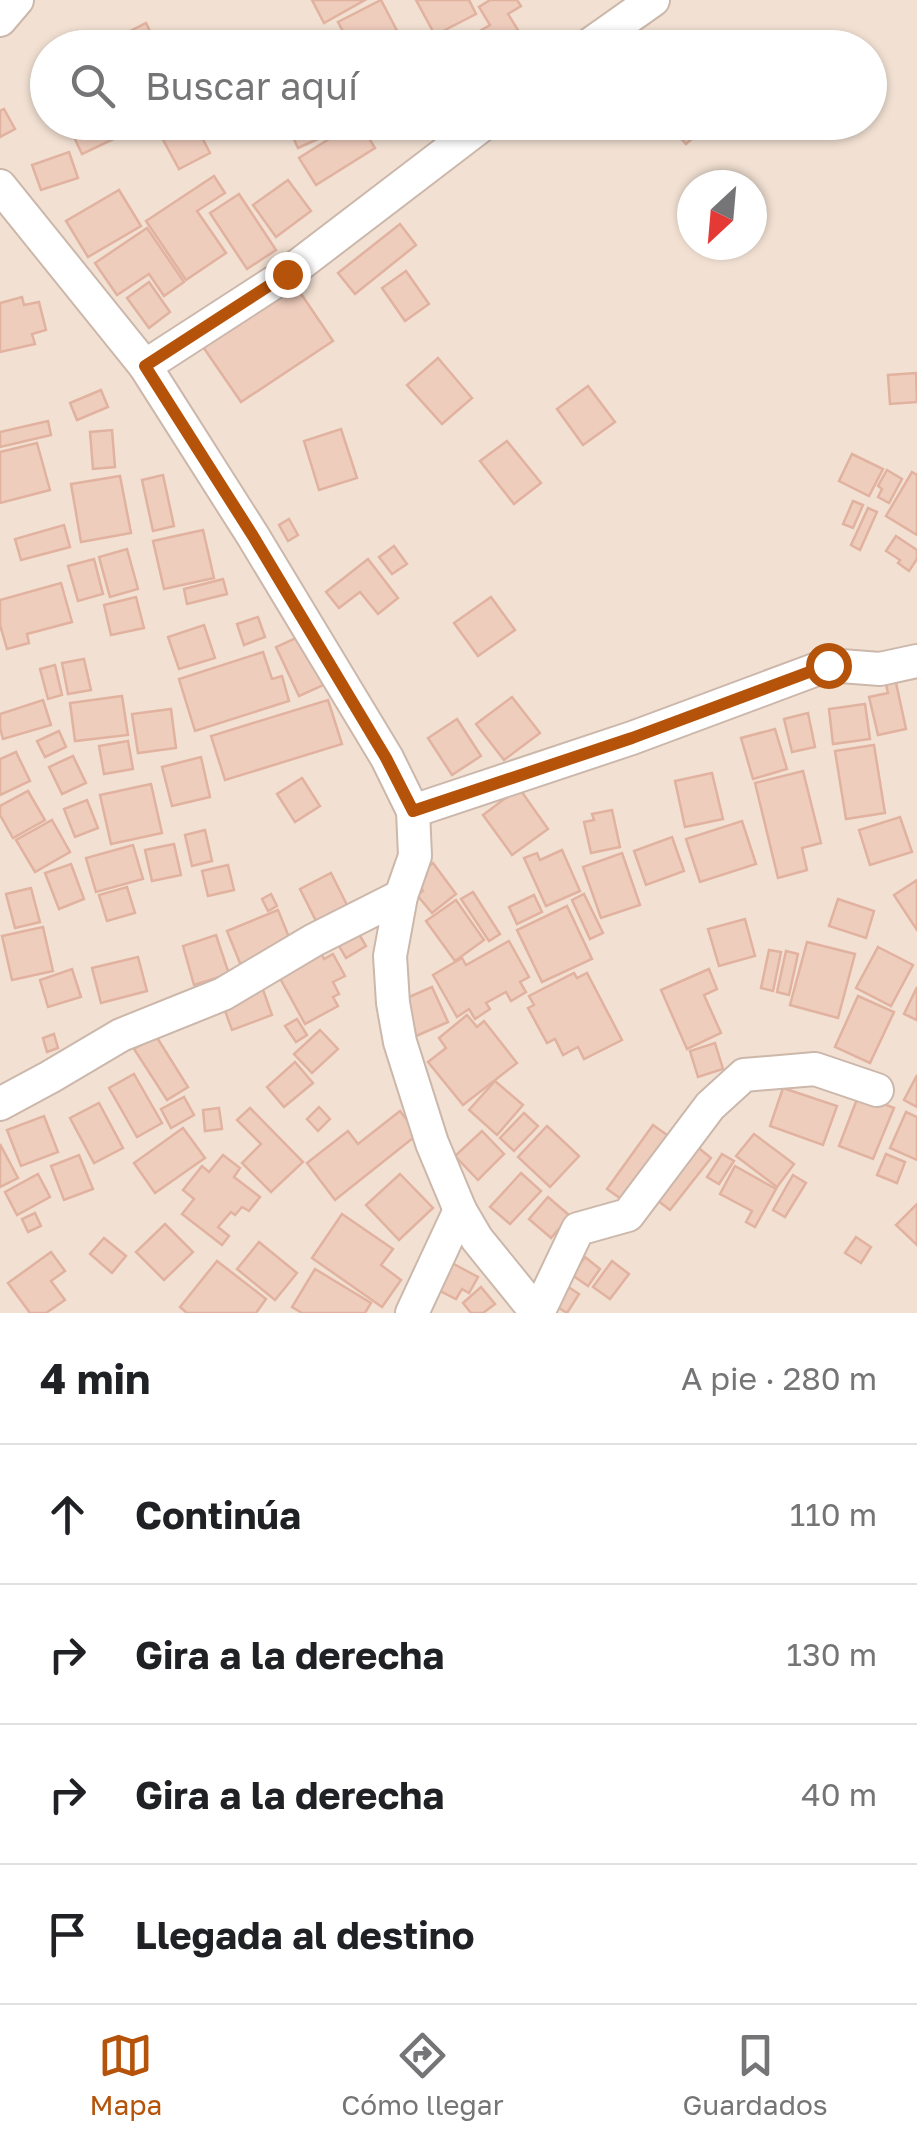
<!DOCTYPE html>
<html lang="es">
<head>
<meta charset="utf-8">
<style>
  :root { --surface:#fff; --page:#f6f6f6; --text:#202124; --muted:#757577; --line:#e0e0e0; --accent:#b45309 }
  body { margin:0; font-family:"Golos Text",sans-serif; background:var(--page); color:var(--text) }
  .compass { position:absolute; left:677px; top:170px; width:90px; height:90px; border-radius:50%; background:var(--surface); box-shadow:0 2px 8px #0004; rotate:206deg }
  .stop { position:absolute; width:30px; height:30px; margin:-22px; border:8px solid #b45309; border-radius:50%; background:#fff }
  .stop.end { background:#b45309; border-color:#fff; box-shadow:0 2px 10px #0008 }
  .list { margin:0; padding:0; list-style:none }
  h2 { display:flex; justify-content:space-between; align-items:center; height:130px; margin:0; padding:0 40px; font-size:42px }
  h2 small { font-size:32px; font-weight:400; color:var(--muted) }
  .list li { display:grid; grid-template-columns:65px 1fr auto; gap:30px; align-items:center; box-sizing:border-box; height:140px; padding:0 40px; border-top:2px solid var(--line) }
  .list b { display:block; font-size:38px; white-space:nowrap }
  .list em { font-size:32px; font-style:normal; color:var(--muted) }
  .icon { flex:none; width:55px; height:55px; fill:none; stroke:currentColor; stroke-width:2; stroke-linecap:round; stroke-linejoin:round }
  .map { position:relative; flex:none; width:917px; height:1313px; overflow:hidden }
  .search { position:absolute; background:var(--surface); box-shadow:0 2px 8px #0004; left:30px; right:30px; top:30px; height:110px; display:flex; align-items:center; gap:25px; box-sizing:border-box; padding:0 35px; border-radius:55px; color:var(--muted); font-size:38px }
  .sheet { height:690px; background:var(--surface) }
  nav { display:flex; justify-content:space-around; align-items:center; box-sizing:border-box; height:140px; border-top:2px solid var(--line); background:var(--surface); font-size:28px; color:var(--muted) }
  nav a { display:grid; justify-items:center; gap:5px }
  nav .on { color:var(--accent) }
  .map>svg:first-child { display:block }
</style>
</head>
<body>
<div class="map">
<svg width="917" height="1313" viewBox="0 0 917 1313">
  <rect width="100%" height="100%" fill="#fbf0e4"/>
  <path fill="#f2e1d3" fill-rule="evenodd" d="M0,0H917V1313H0ZM48,48H870V122H48ZM692,185H752V245H692Z"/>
  <g fill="#efcdbd" stroke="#e1b29f" stroke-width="2.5">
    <polygon points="312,0 365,0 324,23"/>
    <polygon points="381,0 406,48 352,48 338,22"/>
    <polygon points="416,0 469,0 476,14 435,35"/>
    <polygon points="490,0 517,0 521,6 508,14 521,35 502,45 503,48 471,48 466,39 490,25 479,7"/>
    <polygon points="146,23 158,48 107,48 105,44"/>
    <polygon points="4,109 15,129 0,137 0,111"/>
    <polygon points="67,122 132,122 135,129 82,154"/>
    <polygon points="186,122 194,122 210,153 179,169 161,136"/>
    <polygon points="286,122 337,122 340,129 298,148"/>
    <polygon points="356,122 359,122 375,148 316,185 299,158"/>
    <polygon points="666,122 711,122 686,144"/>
    <polygon points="69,152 78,178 41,190 32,165"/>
    <polygon points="214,176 225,193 197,211 226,253 186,280 146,221"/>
    <polygon points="288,180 311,211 276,237 253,205"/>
    <polygon points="119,190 141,226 88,257 66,221"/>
    <polygon points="239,194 276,250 247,269 210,213"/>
    <polygon points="400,224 416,245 355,294 338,273"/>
    <polygon points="147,228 184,282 164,296 149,274 117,295 95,263"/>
    <polygon points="406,271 429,304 405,321 382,288"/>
    <polygon points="291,279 333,341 241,402 199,341"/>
    <polygon points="149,282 170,312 149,328 127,298"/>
    <polygon points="22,297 24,305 39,302 46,330 32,334 35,344 0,352 0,303"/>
    <polygon points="438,358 472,398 442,424 407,385"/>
    <polygon points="916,373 917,402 890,404 888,375"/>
    <polygon points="588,386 615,422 583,445 557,409"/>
    <polygon points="101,390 108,407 77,420 70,403"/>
    <polygon points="48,421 51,435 0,447 0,432"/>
    <polygon points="341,429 357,478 319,490 304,441"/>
    <polygon points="112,430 115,467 93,469 90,432"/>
    <polygon points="507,441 541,483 514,504 480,461"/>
    <polygon points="37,443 50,490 0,503 0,452"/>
    <polygon points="852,454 883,469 869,496 839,481"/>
    <polygon points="887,470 902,479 889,503 878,497 882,489 878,486"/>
    <polygon points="912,472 917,475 917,535 886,516"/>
    <polygon points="163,475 174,526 153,531 142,480"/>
    <polygon points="120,476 131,533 81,542 71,484"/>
    <polygon points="853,501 863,505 853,528 843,524"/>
    <polygon points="868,508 877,512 860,550 851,545"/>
    <polygon points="289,519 298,535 288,541 279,525"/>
    <polygon points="64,525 70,547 21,560 15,539"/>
    <polygon points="203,530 214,578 164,589 153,541"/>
    <polygon points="896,536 917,550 917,559 909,571 898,563 900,560 886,551"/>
    <polygon points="394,546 407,564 392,574 379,557"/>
    <polygon points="127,549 138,589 110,597 99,557"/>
    <polygon points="94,559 103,594 78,601 68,566"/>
    <polygon points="368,559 398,598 378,614 360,592 339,608 326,592"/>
    <polygon points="223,579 227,594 187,604 184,589"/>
    <polygon points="61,583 72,622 27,634 29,643 7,649 0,625 0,600"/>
    <polygon points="136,597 144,628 111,635 104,605"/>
    <polygon points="491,597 515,630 478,656 454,623"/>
    <polygon points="258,617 265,637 244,645 237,624"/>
    <polygon points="204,625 215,658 179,669 168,637"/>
    <polygon points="305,634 328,683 299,696 276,647"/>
    <polygon points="263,652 272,679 282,676 289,701 195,731 179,679"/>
    <polygon points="84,659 91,690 68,694 62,663"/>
    <polygon points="55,665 62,695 48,699 40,669"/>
    <polygon points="895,678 906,729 878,735 869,697 888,693 885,680"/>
    <polygon points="122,696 128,735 75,741 70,703"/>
    <polygon points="512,697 540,733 504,760 476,724"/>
    <polygon points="43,700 51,725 3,739 0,728 0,714"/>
    <polygon points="328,700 342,744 225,780 211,736"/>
    <polygon points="865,704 870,739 833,744 829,709"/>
    <polygon points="171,709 176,748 138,753 132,714"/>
    <polygon points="808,713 815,747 792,752 784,719"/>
    <polygon points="457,719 481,756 452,775 428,738"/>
    <polygon points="775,729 787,769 753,779 741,738"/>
    <polygon points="59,731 66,747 45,757 37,741"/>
    <polygon points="128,741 133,769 104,774 99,746"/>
    <polygon points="874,745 885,813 846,819 835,751"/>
    <polygon points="16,752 30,781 0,795 0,759"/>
    <polygon points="73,756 86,783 62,794 49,767"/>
    <polygon points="201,757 210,797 172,806 162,767"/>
    <polygon points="803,771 821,843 802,848 807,870 778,878 755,783"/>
    <polygon points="712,773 723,819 685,827 675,781"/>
    <polygon points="302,778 320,806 295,822 277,794"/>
    <polygon points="151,784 162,833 111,844 100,795"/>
    <polygon points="519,788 548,829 512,855 483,815"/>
    <polygon points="28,791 45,820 13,838 0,815 0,806"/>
    <polygon points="87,800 98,828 75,837 64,809"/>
    <polygon points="612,810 620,847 591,853 584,822 594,820 592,814"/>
    <polygon points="900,817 912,852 870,865 859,830"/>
    <polygon points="52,820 70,852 35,872 16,840"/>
    <polygon points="742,821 756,864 700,882 686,839"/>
    <polygon points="205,830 212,861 192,866 185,835"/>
    <polygon points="672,837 684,871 646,885 634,851"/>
    <polygon points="174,844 181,875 152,881 145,850"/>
    <polygon points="133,845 143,879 96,892 86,858"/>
    <polygon points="562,850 580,891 546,906 524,858 537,853 540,860"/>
    <polygon points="622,853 640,905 601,918 583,867"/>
    <polygon points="433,863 456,894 432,913 417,895 423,891 413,878"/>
    <polygon points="71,864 84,899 59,909 45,873"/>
    <polygon points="228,865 234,890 208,896 202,871"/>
    <polygon points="331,873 348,907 317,923 300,889"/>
    <polygon points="917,880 917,930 894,895"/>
    <polygon points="127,887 135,913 107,921 99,895"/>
    <polygon points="31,888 40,922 15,928 6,894"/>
    <polygon points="473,892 500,934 489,941 461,899"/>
    <polygon points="271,894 277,906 268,911 262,899"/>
    <polygon points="584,894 603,933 590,939 572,900"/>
    <polygon points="534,895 542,912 517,924 509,907"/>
    <polygon points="838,899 874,911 866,938 829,926"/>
    <polygon points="456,900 484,940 455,961 426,921"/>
    <polygon points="567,906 592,959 542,982 517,930"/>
    <polygon points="278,910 293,947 242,968 227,931"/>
    <polygon points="745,919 755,956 719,966 708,929"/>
    <polygon points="43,927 53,971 12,980 2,936"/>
    <polygon points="356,929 366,946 346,958 336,941"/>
    <polygon points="216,935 229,974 194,985 183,946"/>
    <polygon points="509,941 529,977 520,982 526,992 511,1001 506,992 486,1003 490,1009 475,1019 469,1009 457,1017 433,975 462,958 466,965"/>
    <polygon points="807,942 855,954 838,1018 790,1005"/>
    <polygon points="878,947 913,965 891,1006 856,988"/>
    <polygon points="319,949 324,959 333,954 345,976 333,982 339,994 333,997 338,1006 305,1024 276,971"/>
    <polygon points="769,950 781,952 773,991 761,988"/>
    <polygon points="786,951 798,954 789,995 777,992"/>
    <polygon points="138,957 147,991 101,1003 92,968"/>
    <polygon points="72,969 81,997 48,1007 40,980"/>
    <polygon points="709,969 717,989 704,995 721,1033 687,1049 661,990"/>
    <polygon points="574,973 577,978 587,973 622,1040 584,1059 578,1047 563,1055 555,1039 547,1043 528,1008 534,1005 529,996"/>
    <polygon points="261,984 272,1015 232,1030 224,1008"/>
    <polygon points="432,987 448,1022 416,1036 400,1001"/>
    <polygon points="917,987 917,1020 904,1014"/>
    <polygon points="858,996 894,1012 870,1063 835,1047"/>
    <polygon points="467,1015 477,1027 484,1021 517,1063 463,1105 428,1062 446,1048 439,1038"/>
    <polygon points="297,1019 307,1035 296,1042 285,1026"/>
    <polygon points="320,1030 338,1049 312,1073 294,1054"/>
    <polygon points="54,1034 58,1048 47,1052 43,1038"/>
    <polygon points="156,1036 188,1087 167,1100 134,1049"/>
    <polygon points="715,1043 723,1069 698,1077 690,1051"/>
    <polygon points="295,1062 313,1083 284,1107 267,1087"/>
    <polygon points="134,1074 162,1123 137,1137 109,1088"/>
    <polygon points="917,1075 917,1107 904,1100"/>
    <polygon points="495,1081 523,1105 497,1135 469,1110"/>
    <polygon points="783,1088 837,1106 823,1145 770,1126"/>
    <polygon points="859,1094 894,1108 873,1159 839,1146"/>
    <polygon points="184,1097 194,1115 171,1128 161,1109"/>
    <polygon points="99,1103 123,1148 94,1163 70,1118"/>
    <polygon points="319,1107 330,1119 318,1131 307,1119"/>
    <polygon points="219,1108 222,1129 205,1131 203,1110"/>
    <polygon points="250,1108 303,1162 271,1192 242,1163 261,1144 237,1120"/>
    <polygon points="400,1111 418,1134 335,1200 307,1163 348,1131 358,1144"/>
    <polygon points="906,1112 917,1117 917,1160 890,1148"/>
    <polygon points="524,1113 538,1126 514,1151 500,1138"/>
    <polygon points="44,1116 58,1152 21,1166 7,1130"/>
    <polygon points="653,1125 677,1142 631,1206 607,1189"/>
    <polygon points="547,1126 579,1156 550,1187 518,1157"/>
    <polygon points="183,1128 205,1158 155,1193 134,1163"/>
    <polygon points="482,1131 504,1154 478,1180 455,1156"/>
    <polygon points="754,1134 794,1164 777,1187 736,1156"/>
    <polygon points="690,1141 711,1158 670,1210 648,1193"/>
    <polygon points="0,1144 18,1178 0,1187"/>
    <polygon points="722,1154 734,1161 719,1184 707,1177"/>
    <polygon points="886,1154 905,1162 897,1183 877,1175"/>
    <polygon points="79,1155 93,1189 64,1200 51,1166"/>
    <polygon points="223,1155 240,1168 234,1177 260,1197 249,1211 242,1207 235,1215 231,1212 218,1227 229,1236 222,1245 182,1214 194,1199 183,1190 202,1166 209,1172"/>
    <polygon points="735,1166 776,1189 755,1227 746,1222 752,1211 720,1194"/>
    <polygon points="521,1173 541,1191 510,1224 490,1207"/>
    <polygon points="38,1174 50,1197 17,1215 5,1192"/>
    <polygon points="400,1174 433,1208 399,1240 366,1205"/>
    <polygon points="793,1175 806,1183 785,1217 773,1210"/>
    <polygon points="548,1197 570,1216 551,1238 529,1219"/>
    <polygon points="917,1204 917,1245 896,1225"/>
    <polygon points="35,1213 41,1226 28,1232 22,1219"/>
    <polygon points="342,1214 393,1249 381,1265 401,1280 382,1307 312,1258"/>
    <polygon points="165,1224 193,1252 164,1280 136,1252"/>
    <polygon points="856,1237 871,1247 861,1263 845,1253"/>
    <polygon points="104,1238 126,1256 112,1273 90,1254"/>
    <polygon points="259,1242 297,1273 275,1300 237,1269"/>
    <polygon points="51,1252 65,1271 51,1281 65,1300 46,1313 30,1313 8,1283"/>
    <polygon points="585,1257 600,1269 588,1286 572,1275"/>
    <polygon points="217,1261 266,1299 256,1313 187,1313 180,1307"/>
    <polygon points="612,1261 629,1274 610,1299 593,1287"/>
    <polygon points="452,1263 478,1277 469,1293 462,1289 456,1299 438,1290"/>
    <polygon points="315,1269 371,1303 365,1313 302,1313 292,1307"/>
    <polygon points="564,1284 579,1294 567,1313 551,1303"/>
    <polygon points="481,1287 495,1304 483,1313 471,1313 463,1303"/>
  </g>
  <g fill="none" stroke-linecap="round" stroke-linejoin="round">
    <defs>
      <g id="street">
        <polyline points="0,20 17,0"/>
        <polyline points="585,48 653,0"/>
        <polyline points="0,186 145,366 253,536 387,758 413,811 415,856 401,896 390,956 393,1003 400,1042 432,1143 460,1210 477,1239 537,1313"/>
        <polyline points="145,366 287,274 486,122"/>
        <polyline points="413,811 632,738 828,665 880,669 917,661"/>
        <polyline points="0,1104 50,1077 121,1035 223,994 314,940 401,896"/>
        <polyline points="412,1313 460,1210"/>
        <polyline points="538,1313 578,1229 628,1215 710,1106 744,1075 815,1069 877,1090"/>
      </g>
    </defs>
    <use href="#street" stroke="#ccb7ab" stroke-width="36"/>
    <use href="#street" stroke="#fff" stroke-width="32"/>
  </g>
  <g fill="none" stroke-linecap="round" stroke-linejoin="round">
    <polyline stroke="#b45309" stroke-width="12" points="287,274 145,366 253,536 386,758 413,811 632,738 828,665"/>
  </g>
</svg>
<svg class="compass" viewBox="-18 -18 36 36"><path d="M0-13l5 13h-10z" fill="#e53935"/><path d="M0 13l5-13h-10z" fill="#757577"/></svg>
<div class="stop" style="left:828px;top:665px"></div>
<div class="stop end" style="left:287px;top:274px"></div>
<div class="search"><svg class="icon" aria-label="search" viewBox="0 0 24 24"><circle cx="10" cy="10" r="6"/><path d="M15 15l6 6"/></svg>Buscar aquí</div>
</div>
<section class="sheet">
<h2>4 min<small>A pie · 280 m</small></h2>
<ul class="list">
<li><svg class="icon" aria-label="ahead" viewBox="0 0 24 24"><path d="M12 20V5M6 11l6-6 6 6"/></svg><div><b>Continúa</b></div><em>110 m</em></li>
<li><svg class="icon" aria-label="right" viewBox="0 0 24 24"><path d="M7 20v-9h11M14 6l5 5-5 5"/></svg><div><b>Gira a la derecha</b></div><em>130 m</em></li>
<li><svg class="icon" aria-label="right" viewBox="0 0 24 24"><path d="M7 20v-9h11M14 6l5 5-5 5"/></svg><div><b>Gira a la derecha</b></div><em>40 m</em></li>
<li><svg class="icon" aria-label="arrive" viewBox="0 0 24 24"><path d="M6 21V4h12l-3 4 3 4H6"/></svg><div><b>Llegada al destino</b></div></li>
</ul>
</section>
<nav>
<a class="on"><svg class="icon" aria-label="map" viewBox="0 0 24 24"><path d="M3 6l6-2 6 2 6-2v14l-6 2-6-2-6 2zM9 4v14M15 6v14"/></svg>Mapa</a>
<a><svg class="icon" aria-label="directions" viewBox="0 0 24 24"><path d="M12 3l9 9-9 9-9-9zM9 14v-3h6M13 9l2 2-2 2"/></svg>Cómo llegar</a>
<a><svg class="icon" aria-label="saved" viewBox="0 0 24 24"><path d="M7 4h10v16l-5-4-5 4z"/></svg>Guardados</a>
</nav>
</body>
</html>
